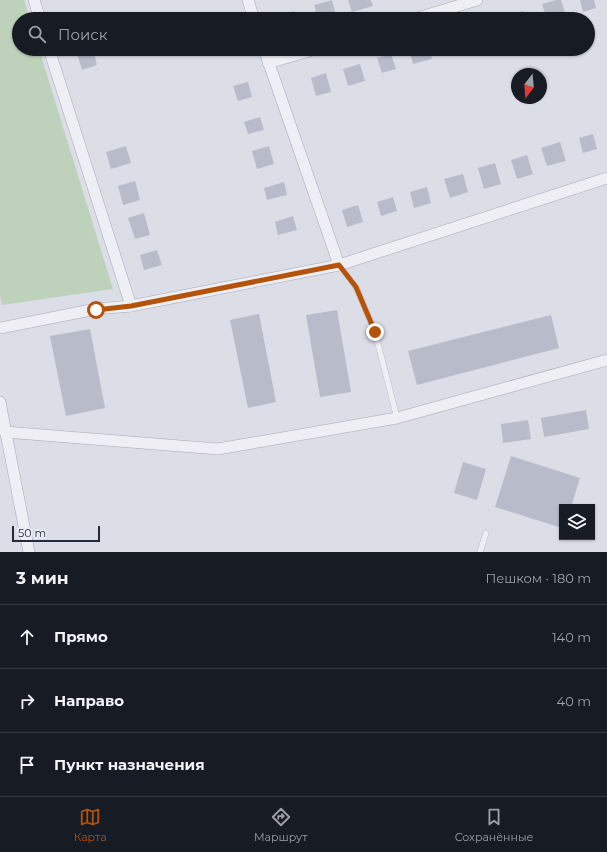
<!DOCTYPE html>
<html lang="ru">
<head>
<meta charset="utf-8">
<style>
  :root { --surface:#171b24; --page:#242831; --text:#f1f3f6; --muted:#9ea1a6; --line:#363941; --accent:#b45309 }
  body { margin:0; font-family:Montserrat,sans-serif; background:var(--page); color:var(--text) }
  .controls { position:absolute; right:12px; bottom:12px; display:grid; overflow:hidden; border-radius:0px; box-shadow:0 1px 3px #0004 }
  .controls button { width:36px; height:36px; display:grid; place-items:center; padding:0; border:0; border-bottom:1px solid var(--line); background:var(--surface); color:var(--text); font:20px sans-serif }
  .compass { position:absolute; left:511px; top:68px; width:36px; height:36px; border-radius:50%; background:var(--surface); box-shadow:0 1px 3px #0004; rotate:196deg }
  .scale { position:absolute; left:12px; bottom:10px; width:88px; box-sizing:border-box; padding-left:4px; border:2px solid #24293e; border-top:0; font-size:11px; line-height:14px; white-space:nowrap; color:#24293e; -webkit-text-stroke:3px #eaedf5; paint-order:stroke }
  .stop { position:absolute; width:12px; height:12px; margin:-9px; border:3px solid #b45309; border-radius:50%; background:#fff }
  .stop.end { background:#b45309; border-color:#fff; box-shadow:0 1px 4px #0008 }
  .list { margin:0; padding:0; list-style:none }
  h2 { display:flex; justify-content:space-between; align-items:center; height:52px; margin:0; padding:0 16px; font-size:17px }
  h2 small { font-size:13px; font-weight:400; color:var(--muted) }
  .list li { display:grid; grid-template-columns:26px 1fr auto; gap:12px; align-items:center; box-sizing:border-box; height:64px; padding:0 16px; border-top:1px solid var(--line) }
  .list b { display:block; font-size:15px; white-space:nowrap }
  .list em { font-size:13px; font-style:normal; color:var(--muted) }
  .icon { flex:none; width:22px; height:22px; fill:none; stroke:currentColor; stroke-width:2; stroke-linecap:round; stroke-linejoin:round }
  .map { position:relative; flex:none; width:607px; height:552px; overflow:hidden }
  .search { position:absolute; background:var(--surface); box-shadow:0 1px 3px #0004; left:12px; right:12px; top:12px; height:44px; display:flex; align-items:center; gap:10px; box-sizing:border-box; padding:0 14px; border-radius:22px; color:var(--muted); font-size:15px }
  .sheet { height:244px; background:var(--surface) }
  nav { display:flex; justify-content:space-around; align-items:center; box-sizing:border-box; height:56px; border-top:1px solid var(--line); background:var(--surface); font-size:11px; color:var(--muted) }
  nav a { display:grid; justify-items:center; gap:2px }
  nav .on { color:var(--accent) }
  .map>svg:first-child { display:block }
</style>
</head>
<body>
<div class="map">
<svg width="607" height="552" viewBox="0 0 607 552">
  <rect width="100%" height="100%" fill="#dbdee7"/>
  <polygon fill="#bed2bb" points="0,0 24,0 30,19 19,19 19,49 39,49 113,289 2,305 0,296"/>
  <g fill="#b8bcca">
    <polygon points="332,0 337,19 318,19 314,5"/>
    <polygon points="348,0 371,0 373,6 352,12"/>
    <polygon points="556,0 561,0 566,16 556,19 547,19 542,4"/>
    <polygon points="580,0 594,0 596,8 583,12"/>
    <polygon points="294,11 296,19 282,19 280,15"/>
    <polygon points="524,11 527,19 513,19 512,14"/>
    <polygon points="229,14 230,19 211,19"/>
    <polygon points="81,15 82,19 70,19"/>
    <polygon points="93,49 97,65 82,70 77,54"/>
    <polygon points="409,49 429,49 432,59 413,64"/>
    <polygon points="445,49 458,49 446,53"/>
    <polygon points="391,54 396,69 382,73 377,58"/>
    <polygon points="360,64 365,81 348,86 343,69"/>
    <polygon points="326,73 331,92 316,96 311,78"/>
    <polygon points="248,82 252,97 238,101 233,86"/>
    <polygon points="260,117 264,130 248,134 244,122"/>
    <polygon points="593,134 597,149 583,153 579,138"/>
    <polygon points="560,142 566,161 547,166 541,148"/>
    <polygon points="126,146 131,163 111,169 106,152"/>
    <polygon points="269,146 274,164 257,169 252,151"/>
    <polygon points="527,155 533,174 517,179 511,160"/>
    <polygon points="495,163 501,184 484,189 478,168"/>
    <polygon points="463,174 468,192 450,198 444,179"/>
    <polygon points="135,181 140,200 123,205 118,186"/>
    <polygon points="284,182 287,195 267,200 264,188"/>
    <polygon points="427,187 431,203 414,208 410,192"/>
    <polygon points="393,197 397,211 381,216 377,202"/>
    <polygon points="358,205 363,222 347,227 342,210"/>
    <polygon points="144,213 150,235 135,239 128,218"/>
    <polygon points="293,216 297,230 278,235 275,222"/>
    <polygon points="157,250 162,265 144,270 140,255"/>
    <polygon points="337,310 351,392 320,397 306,315"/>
    <polygon points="259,314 276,402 248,408 230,320"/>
    <polygon points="551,315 559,348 417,385 408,351"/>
    <polygon points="90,329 105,408 66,416 50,336"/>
    <polygon points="586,410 589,429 544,437 541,418"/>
    <polygon points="528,420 531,439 503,443 501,424"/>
    <polygon points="511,456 580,478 571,507 562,507 562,528 495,507"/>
    <polygon points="463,462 486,469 477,500 454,493"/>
  </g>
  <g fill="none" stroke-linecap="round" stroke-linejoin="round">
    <defs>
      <g id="lane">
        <polyline points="339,265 356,287 375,332 397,418"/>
        <polyline points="480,552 486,533"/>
      </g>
      <g id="street">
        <polyline points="34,0 40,19"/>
        <polyline points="248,0 254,19"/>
        <polyline points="414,19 477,0"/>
        <polyline points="49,49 131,306"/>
        <polyline points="264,49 339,265"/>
        <polyline points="268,63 316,49"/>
        <polyline points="0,328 96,309 131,306 339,265 607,178"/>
        <polyline points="0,402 29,552"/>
        <polyline points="5,432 218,449 397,418 607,360"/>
      </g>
    </defs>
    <use href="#lane" stroke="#a4a8b4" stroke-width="6"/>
    <use href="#street" stroke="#a4a8b4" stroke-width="12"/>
    <use href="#lane" stroke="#eeeff5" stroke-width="5.5"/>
    <use href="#street" stroke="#eeeff5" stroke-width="11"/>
  </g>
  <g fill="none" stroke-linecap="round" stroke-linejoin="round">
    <polyline stroke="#b45309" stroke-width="5" points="96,310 131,306 339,265 356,287 375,332"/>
  </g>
</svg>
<div class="controls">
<button><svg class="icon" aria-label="layers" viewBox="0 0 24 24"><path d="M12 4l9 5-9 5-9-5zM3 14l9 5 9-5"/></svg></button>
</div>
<svg class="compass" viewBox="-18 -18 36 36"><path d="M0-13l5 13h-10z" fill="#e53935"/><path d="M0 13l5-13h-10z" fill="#9ea1a6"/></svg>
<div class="scale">50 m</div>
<div class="stop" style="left:96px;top:310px"></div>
<div class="stop end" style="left:375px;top:332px"></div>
<div class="search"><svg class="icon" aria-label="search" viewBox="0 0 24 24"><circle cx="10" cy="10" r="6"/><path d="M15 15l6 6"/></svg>Поиск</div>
</div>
<section class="sheet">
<h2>3 мин<small>Пешком · 180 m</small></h2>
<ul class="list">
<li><svg class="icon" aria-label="ahead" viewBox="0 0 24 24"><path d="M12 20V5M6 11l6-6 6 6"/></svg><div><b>Прямо</b></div><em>140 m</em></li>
<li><svg class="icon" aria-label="right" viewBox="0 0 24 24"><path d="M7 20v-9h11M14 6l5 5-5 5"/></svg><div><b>Направо</b></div><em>40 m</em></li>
<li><svg class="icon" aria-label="arrive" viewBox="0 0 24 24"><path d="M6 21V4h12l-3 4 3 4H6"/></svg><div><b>Пункт назначения</b></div></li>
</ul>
</section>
<nav>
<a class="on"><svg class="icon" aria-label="map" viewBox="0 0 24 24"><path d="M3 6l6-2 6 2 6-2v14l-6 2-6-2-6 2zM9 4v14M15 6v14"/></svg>Карта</a>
<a><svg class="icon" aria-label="directions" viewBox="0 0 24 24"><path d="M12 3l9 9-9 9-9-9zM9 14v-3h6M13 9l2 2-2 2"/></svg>Маршрут</a>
<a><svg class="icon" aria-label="saved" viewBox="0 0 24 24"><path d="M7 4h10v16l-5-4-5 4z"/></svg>Сохранённые</a>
</nav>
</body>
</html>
